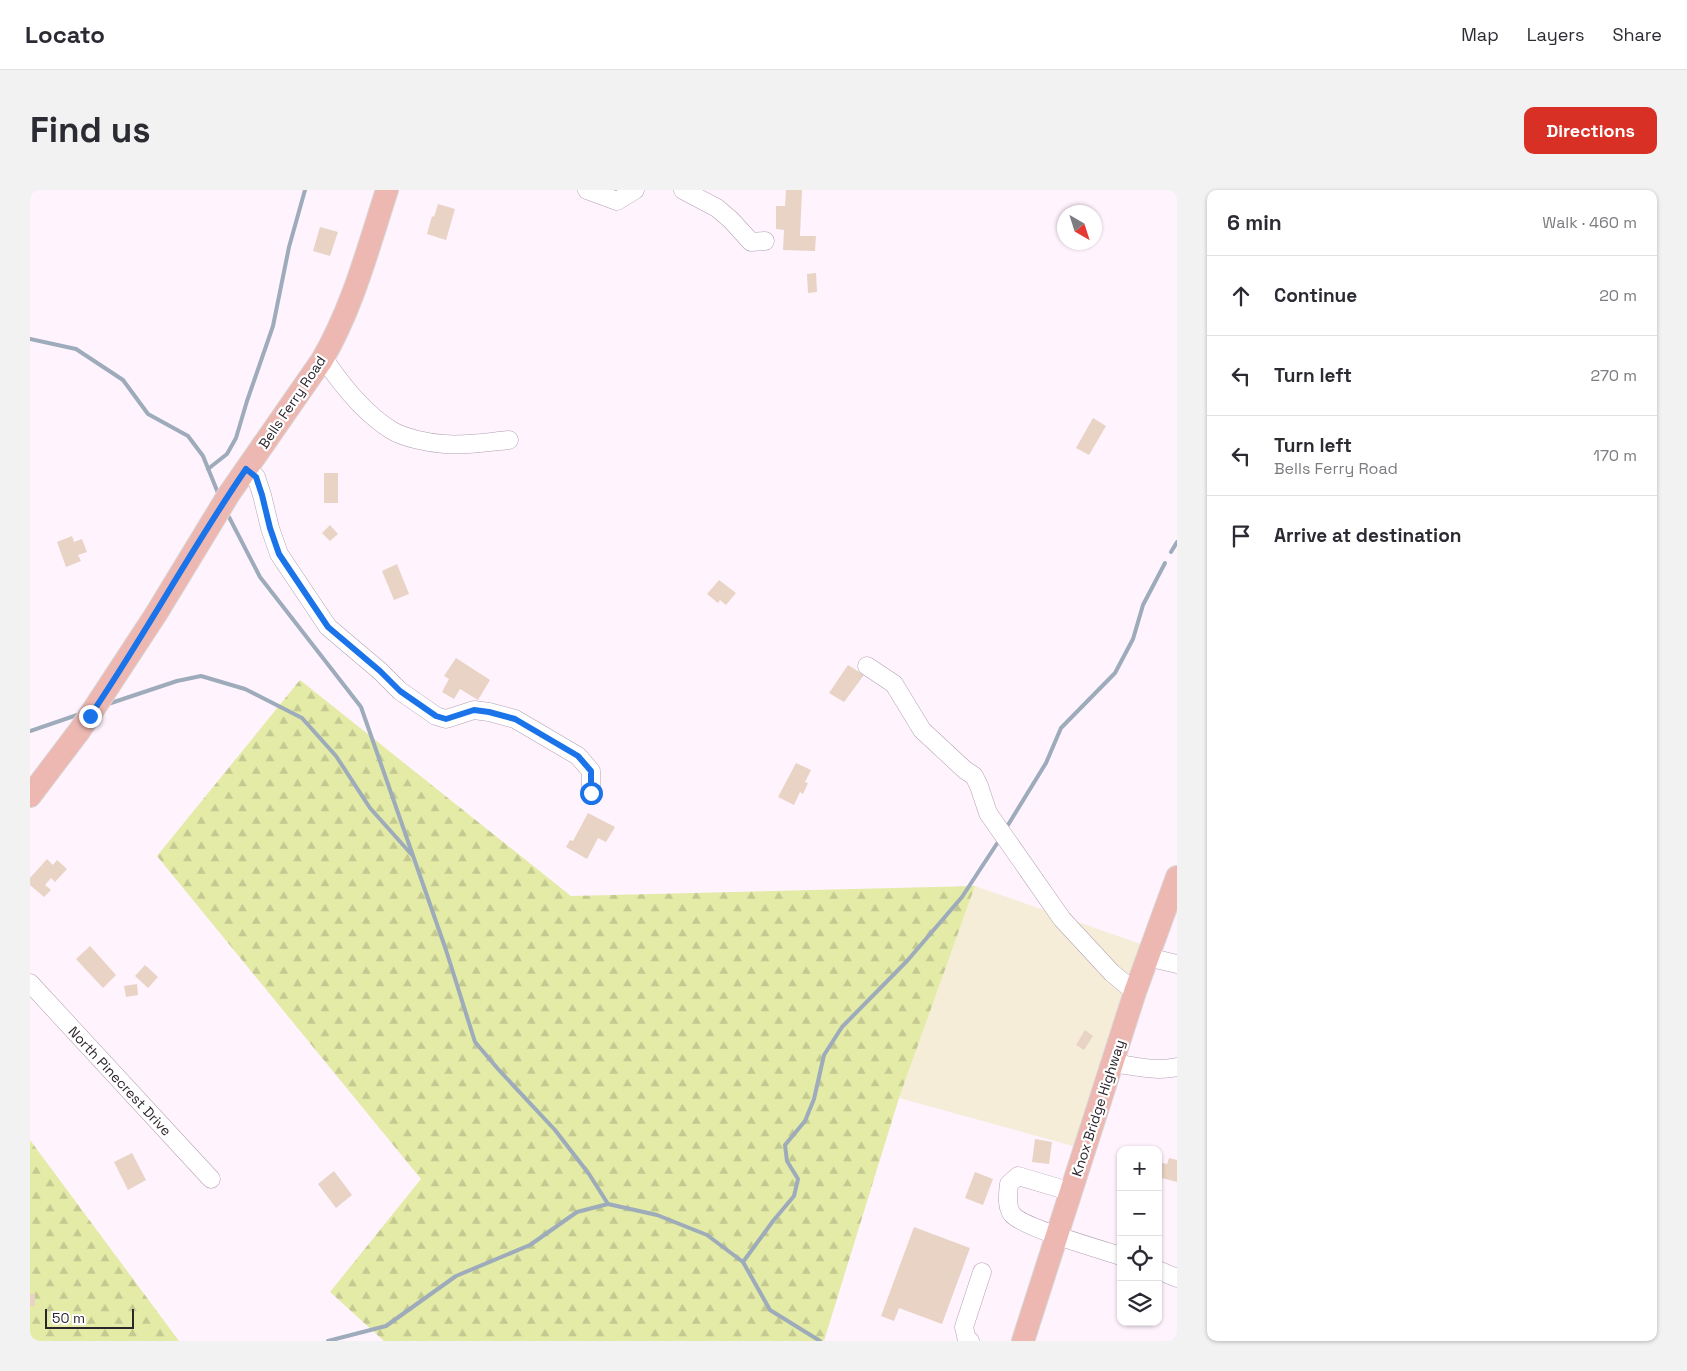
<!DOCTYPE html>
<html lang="en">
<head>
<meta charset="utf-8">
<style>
  :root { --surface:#fff; --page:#f2f2f3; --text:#2b2b33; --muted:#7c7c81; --line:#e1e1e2; --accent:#d93025 }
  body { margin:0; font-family:"Space Grotesk",sans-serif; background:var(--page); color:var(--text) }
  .controls { position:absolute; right:15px; bottom:15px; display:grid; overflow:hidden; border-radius:10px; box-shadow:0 1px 4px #0004 }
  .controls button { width:45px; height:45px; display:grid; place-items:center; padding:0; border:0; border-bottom:1px solid var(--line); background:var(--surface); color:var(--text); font:25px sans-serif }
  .compass { position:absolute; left:1027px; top:15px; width:45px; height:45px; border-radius:50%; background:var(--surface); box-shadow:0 1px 4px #0004; rotate:141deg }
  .scale { position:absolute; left:15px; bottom:12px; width:89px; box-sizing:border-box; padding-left:5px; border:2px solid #2c252c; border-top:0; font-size:14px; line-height:18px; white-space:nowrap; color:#2c252c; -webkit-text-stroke:4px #fff; paint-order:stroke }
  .stop { position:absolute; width:15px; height:15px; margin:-11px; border:4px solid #1a73e8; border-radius:50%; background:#fff }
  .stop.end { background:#1a73e8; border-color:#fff; box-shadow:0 1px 5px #0008 }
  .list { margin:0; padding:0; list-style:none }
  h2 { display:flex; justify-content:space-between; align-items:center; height:65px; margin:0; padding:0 20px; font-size:21px }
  h2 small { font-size:16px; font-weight:400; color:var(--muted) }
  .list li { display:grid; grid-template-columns:32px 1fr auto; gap:15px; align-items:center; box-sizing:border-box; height:80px; padding:0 20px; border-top:1px solid var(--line) }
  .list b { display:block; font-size:19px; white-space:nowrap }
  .list p { margin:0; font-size:16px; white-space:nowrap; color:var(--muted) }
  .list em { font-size:16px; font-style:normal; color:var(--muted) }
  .icon { flex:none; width:28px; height:28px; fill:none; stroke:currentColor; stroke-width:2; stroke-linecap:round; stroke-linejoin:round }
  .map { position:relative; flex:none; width:1147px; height:1151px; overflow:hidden; border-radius:10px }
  header { display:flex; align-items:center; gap:30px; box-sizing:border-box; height:70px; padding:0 25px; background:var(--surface); border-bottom:1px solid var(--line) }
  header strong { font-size:24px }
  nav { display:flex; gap:28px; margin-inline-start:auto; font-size:18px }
  .intro { display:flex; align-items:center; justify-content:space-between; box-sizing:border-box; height:120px; padding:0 30px }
  h1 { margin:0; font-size:35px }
  .button { padding:12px 22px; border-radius:10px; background:var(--accent); color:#fff; font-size:18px; font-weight:700 }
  main { display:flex; gap:30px; padding:0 30px }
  aside { flex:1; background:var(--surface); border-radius:10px; box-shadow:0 1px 4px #0004 }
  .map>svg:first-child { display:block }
</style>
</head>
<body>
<header>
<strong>Locato</strong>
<nav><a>Map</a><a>Layers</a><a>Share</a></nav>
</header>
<div class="intro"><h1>Find us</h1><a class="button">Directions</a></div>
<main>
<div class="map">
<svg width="1147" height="1151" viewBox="0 0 1147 1151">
  <defs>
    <pattern id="forest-firs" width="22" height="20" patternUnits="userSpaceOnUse" patternTransform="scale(1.25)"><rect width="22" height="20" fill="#e3eba7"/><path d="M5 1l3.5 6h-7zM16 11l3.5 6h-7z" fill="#c3c990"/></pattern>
  </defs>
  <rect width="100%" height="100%" fill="#fff3fe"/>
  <polygon fill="#f6edd8" points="945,696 1125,759 1061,961 869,908"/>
  <g fill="url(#forest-firs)">
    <polygon points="270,490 541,706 945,696 869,908 794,1151 354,1151 300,1102 391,989 127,666"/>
    <polygon points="0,950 149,1151 0,1151"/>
  </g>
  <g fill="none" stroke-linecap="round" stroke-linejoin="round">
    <g stroke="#9dabba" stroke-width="4">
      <polyline points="0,149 46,159 93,190 118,224 158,246 173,266 188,303"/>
      <polyline points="178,279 197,264 206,248 217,211 243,136 259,57 275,0"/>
      <polyline points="199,327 230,387 331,517 416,760 445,852 468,879 525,940 559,984 578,1014"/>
      <polyline points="1141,362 1147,352"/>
      <polyline points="78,514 147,491 171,486 215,499 272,528 306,566 340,618 382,665"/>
      <polyline points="0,541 50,524"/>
      <polyline points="978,635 1016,573 1031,538 1085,483 1103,449 1113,415 1135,373"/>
      <polyline points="713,1072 743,1031 764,1006 768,989 757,971 755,955 775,931 784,909 794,865 812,837 877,771 932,707 968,652"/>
      <polyline points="298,1151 356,1136 426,1086 500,1055 547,1022 578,1014 627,1025 677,1045 713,1072 740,1120 790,1151"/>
    </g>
  </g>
  <g fill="#e8d3c4">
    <polygon points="756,0 772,0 770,46 786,46 785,61 753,60 754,40 746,39 746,16 755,16"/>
    <polygon points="408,14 425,19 416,50 397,44 402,26 404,27"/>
    <polygon points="290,37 308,42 300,66 283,61"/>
    <polygon points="786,83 787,102 778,103 777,84"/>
    <polygon points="1063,228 1076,236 1059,265 1046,258"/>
    <rect x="294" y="283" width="14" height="30"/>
    <polygon points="300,335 308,344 300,351 292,343"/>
    <polygon points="42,346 44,352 52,349 57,362 48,365 51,371 36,377 27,352"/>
    <polygon points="367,374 379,404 364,410 352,381"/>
    <polygon points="689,390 706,403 696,415 690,410 688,413 677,404"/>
    <polygon points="426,468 460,490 448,510 430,499 424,509 412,502 419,489 414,486"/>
    <polygon points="818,475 834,485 814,512 799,503"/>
    <polygon points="766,573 781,580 775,592 778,593 773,604 770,602 764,615 748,607"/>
    <polygon points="558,623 585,637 576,652 568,648 557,669 536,657 540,650 543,651"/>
    <polygon points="17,669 23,675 27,670 37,679 25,692 21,688 15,695 21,700 14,707 0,695 0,688"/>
    <polygon points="60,756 86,785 73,798 46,769"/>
    <polygon points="115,775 128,787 118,798 105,786"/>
    <polygon points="107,794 108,805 96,807 94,796"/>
    <polygon points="1055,840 1063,846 1054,860 1046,855"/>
    <polygon points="1005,949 1022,952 1019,974 1002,972"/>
    <polygon points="102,963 116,990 98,1000 84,972"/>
    <polygon points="1139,968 1147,970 1147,992 1128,987 1128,972 1137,974"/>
    <polygon points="304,981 322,1005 306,1018 288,994"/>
    <polygon points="945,982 963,989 953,1015 935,1008"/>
    <polygon points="884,1037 940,1058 912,1134 869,1118 864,1131 851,1126"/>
    <rect x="0" y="1104" width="5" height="12"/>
  </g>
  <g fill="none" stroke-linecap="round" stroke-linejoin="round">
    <defs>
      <g id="minor">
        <polyline points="557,0 587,11 605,0"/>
        <polyline points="653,0 687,18 701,30 721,52 735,51"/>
        <path d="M292,170L297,173C314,198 336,224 361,240C374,248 399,253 414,254C435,256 458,252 479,250"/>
        <polyline points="217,279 226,287 232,305 240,338 249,364 298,437 350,481 370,501 406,526 416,529 444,520 459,522 485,529 548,566 561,581 561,603"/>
        <polyline points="837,476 864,494 892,540 935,580 944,586 949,596 958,623 1032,729 1082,783 1105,802"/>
        <polyline points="1117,767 1147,774"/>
        <polyline points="0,793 181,989"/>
        <path d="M1083,873C1104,876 1125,882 1147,877"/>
        <path d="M1042,1002L988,986L979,994C978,1003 976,1016 982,1024C991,1037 1072,1060 1091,1066"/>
        <polyline points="1128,1080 1147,1088"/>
        <polyline points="940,1151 937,1150 934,1137 952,1082"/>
      </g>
      <g id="major">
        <path d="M0,606L50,540L126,424L199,304L292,170C323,117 338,58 357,0"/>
        <polyline points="993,1151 1105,802 1147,687"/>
      </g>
    </defs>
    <use href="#minor" stroke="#b3a1b2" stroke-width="19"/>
    <use href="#major" stroke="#d9d8d9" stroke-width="24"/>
    <use href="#minor" stroke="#fff" stroke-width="18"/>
    <use href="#major" stroke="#edb8b1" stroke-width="22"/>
  </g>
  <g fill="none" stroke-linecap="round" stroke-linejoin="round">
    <path stroke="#1a73e8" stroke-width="6" d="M60,526C115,445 161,359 216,279L226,287L232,305L240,338L249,364L298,437L350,481L370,501L406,526L416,529L444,520L459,522L485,529L548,566L561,581V603"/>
  </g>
  <g text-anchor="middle" stroke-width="4.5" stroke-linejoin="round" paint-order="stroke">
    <g font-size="14" fill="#2c252c" stroke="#fff">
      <text transform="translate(262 212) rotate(-56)" y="5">Bells Ferry Road</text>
      <text transform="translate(90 891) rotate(47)" y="5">North Pinecrest Drive</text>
      <text transform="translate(1068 918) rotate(-72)" y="5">Knox Bridge Highway</text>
    </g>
  </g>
</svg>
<div class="controls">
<button>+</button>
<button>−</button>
<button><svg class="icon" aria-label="locate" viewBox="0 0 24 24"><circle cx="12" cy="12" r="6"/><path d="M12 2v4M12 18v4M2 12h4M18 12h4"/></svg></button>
<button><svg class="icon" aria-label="layers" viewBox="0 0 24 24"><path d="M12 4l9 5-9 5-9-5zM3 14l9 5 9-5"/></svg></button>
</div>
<svg class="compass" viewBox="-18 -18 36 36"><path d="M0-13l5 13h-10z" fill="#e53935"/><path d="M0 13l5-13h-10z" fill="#7c7c81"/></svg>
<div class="scale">50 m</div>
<div class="stop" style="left:561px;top:603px"></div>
<div class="stop end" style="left:60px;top:526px"></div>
</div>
<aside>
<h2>6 min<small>Walk · 460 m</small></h2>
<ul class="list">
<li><svg class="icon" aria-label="ahead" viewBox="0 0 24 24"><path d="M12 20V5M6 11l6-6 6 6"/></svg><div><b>Continue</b></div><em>20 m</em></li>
<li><svg class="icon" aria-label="left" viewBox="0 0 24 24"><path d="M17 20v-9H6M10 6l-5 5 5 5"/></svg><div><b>Turn left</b></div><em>270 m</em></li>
<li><svg class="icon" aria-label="left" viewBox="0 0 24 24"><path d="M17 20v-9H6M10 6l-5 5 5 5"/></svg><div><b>Turn left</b><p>Bells Ferry Road</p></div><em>170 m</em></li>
<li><svg class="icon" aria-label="arrive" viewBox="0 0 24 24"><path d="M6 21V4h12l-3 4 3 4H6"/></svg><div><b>Arrive at destination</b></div></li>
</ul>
</aside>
</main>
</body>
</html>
